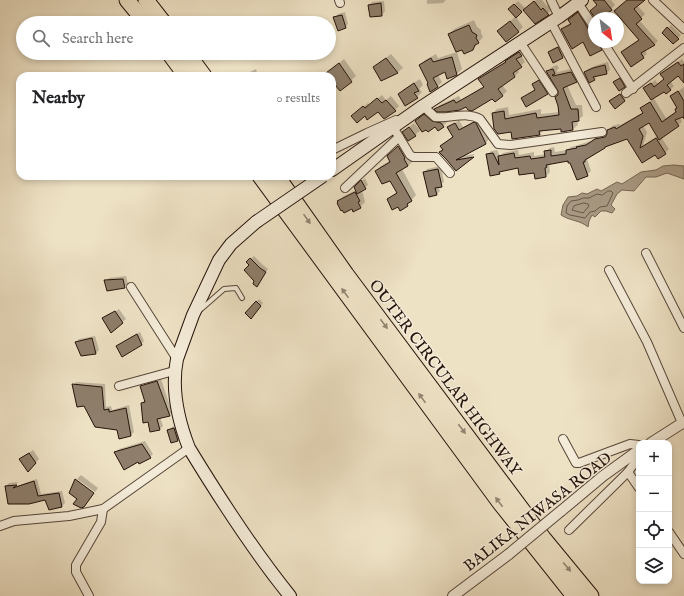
<!DOCTYPE html>
<html lang="en">
<head>
<meta charset="utf-8">
<style>
  :root { --surface:#fff; --page:#f6f6f6; --text:#202124; --muted:#757577; --line:#e0e0e0 }
  body { margin:0; font-family:"IM FELL English",serif; background:var(--page); color:var(--text) }
  .controls { position:absolute; right:12px; bottom:12px; display:grid; overflow:hidden; border-radius:8px; box-shadow:0 2px 6px #0003 }
  .controls button { width:36px; height:36px; display:grid; place-items:center; padding:0; border:0; border-bottom:1px solid var(--line); background:var(--surface); color:var(--text); font:20px sans-serif }
  .compass { position:absolute; left:588px; top:12px; width:36px; height:36px; border-radius:50%; background:var(--surface); box-shadow:0 2px 6px #0003; rotate:150deg }
  .list { margin:0; padding:0; list-style:none }
  h2 { display:flex; justify-content:space-between; align-items:center; height:52px; margin:0; padding:0 16px; font-size:17px }
  h2 small { font-size:13px; font-weight:400; color:var(--muted) }
  .icon { flex:none; width:22px; height:22px; fill:none; stroke:currentColor; stroke-width:2; stroke-linecap:round; stroke-linejoin:round }
  .map { position:relative; flex:none; width:684px; height:596px; overflow:hidden }
  .search { position:absolute; background:var(--surface); box-shadow:0 2px 6px #0003; left:16px; top:16px; width:320px; height:44px; display:flex; align-items:center; gap:10px; box-sizing:border-box; padding:0 14px; border-radius:22px; color:var(--muted); font-size:15px }
  .panel { position:absolute; background:var(--surface); box-shadow:0 2px 6px #0003; left:16px; top:72px; width:320px; height:108px; border-radius:12px }
  .map>svg:first-child { display:block }
</style>
</head>
<body>
<div class="map">
<svg width="684" height="596" viewBox="0 0 684 596">
  <rect width="100%" height="100%" fill="#eee2c5"/>
  <filter id="stains"><feTurbulence type="fractalNoise" baseFrequency=".005" numOctaves="4"/><feColorMatrix values="0 0 0 0 .2 0 0 0 0 .09 0 0 0 0 .02 0 0 0 .5 -.17"/></filter>
  <radialGradient id="worn" r=".72"><stop offset=".6" stop-color="#630" stop-opacity="0"/><stop offset="1" stop-color="#630" stop-opacity=".3"/></radialGradient>
  <path fill="#aa9b85" stroke="#756454" d="M674,165L684,166V179L667,173L656,177H646L634,191L622,190L617,194L611,205L615,209L612,213L606,211H601L595,217L592,215L589,221L588,227C580,220 570,221 561,215L563,205L568,197L577,196L582,193L587,194L597,189L601,191L617,182L622,184L641,172L656,170L663,166Z"/>
  <g fill="#0003" fill-rule="evenodd">
    <polygon points="427,0 446,0 443,3 427,4"/>
    <polygon points="536,0 542,0 547,6 549,4 553,9 535,23 524,9 516,17 523,27 518,32 499,31 516,16 510,9 518,1 526,9"/>
    <polygon points="594,0 611,0 615,5 608,12 610,15 608,18 595,18 598,5"/>
    <polygon points="627,0 643,0 637,5 645,14 639,20 658,41 654,45 645,50 647,54 632,65 622,52 640,39"/>
    <polygon points="384,1 385,11 382,15 371,16 369,6 372,2"/>
    <polygon points="583,9 594,26 594,42 604,42 606,45 601,50 562,29 571,22 569,20 574,15"/>
    <polygon points="345,12 348,24 345,27 334,18 338,14"/>
    <polygon points="474,20 477,27 481,30 481,33 483,37 473,49 449,34 454,29"/>
    <polygon points="671,25 681,35 673,43 663,33"/>
    <polygon points="561,45 566,54 563,57 553,62 549,52 552,49"/>
    <polygon points="524,49 525,51 521,55 525,62 517,69 519,72 515,76 502,85 507,91 502,96 466,106 436,109 440,105 459,96 461,100 484,86 480,79 484,75"/>
    <polygon points="457,52 462,69 457,74 448,78 446,71 438,75 442,82 437,87 429,83 420,65 425,60 436,54 438,58"/>
    <polygon points="391,54 403,68 398,72 381,80 374,67"/>
    <polygon points="344,59 356,76 340,90 332,79 332,76 330,76 327,73"/>
    <path d="M682,59L684,62V82L679,74L670,81L674,86L670,90L664,91L653,97L666,118L677,111L678,107L672,96L684,87V116L680,117L682,122L661,137L669,149L665,153H655L643,162L628,138L607,145L589,157L587,159L591,171L587,175L568,160L549,164L550,172L546,176L519,167L502,170L499,173L487,155L491,151L497,150L500,156L503,153L518,150L519,155L534,152V156L546,154L545,152L550,148L554,147L555,152L567,150L571,147L591,141L600,135L608,133V130L612,126L619,124L620,125L644,112L641,108L652,100L645,88L655,80L658,84L665,79L661,74ZM649,122L658,136L643,146L647,132L643,126Z"/>
    <polygon points="608,62 610,70 606,73 597,75 597,76 594,80 585,72 588,69 597,65"/>
    <polygon points="557,65 559,68 557,70 557,72 576,68 581,77 576,81 567,85 576,105 582,105 583,116 577,120 578,125 573,129 562,131 562,127 544,130 539,134 512,131 493,113 497,109 508,107 509,115 541,109 541,114 560,112 559,91 547,72 552,67"/>
    <polygon points="256,69 258,76 247,76 250,72"/>
    <polygon points="623,76 627,83 624,86 618,79"/>
    <polygon points="542,78 550,90 547,94 522,99 535,89 533,85"/>
    <polygon points="420,79 423,85 419,89 422,92 417,97 399,94 404,89"/>
    <polygon points="624,91 628,97 615,107 614,98"/>
    <polygon points="382,95 386,100 391,96 399,106 395,110 378,110 365,115 357,112 368,103 370,105"/>
    <polygon points="429,111 445,119 447,122 443,126 436,126 421,130 415,135 403,132 414,123 420,130 421,129 420,117"/>
    <polygon points="478,119 480,120 489,139 486,143 461,156 475,154 456,170 440,152 443,149 441,146 453,136 449,128 459,120 463,127"/>
    <polygon points="404,142 413,161 408,166 402,169 416,195 407,205 398,205 388,199 397,192 391,179 376,171 381,166 391,160 394,151"/>
    <polygon points="441,166 444,182 438,186 440,191 436,195 424,173 427,169"/>
    <polygon points="365,178 368,185 362,190 365,202 360,207 353,210 352,208 339,201 344,196 356,190 355,187"/>
    <polygon points="254,256 263,265 268,269 257,286 250,265 247,262"/>
    <polygon points="126,276 128,284 124,287 106,281 109,278"/>
    <polygon points="259,299 263,303 254,315 246,313"/>
    <polygon points="119,309 126,319 122,322 104,319"/>
    <polygon points="140,332 144,341 141,344 118,346 121,343"/>
    <polygon points="95,336 99,350 96,353 81,355 76,342 79,339"/>
    <polygon points="161,379 172,412 169,415 160,417 163,426 160,429 142,403 145,400 142,386 145,383"/>
    <polygon points="76,382 105,384 106,407 111,406 112,410 129,405 134,432 130,436 118,429 73,385"/>
    <polygon points="177,425 181,436 178,440 171,442 169,430 172,427"/>
    <polygon points="145,441 153,454 150,457 138,460 116,452 119,449"/>
    <polygon points="33,450 39,459 28,470 20,459"/>
    <polygon points="81,475 98,488 95,492 77,479"/>
    <polygon points="37,479 41,494 62,491 65,503 62,506 46,499 9,503 6,486 9,483 18,482 14,487"/>
  </g>
  <g fill="none" stroke-linecap="round" stroke-linejoin="round">
    <g stroke="#685648" stroke-width="1">
      <polygon points="608,191 611,191 613,193 607,206 600,207 595,211 590,212 585,218 570,215 566,213 567,206 571,201 578,200 583,198 589,198 597,194 602,195"/>
      <polygon points="584,203 588,204 589,206 583,213 572,210 574,206"/>
    </g>
  </g>
  <g fill="#8e7e6b" stroke="#25120a">
    <polygon points="593,0 604,0 612,10 601,18 595,18 590,11 597,5"/>
    <polygon points="627,0 645,0 634,9 642,19 636,24 655,45 641,53 644,58 631,67 621,52 639,40 614,11"/>
    <polygon points="534,1 541,10 543,8 549,15 535,24 523,10"/>
    <polygon points="381,3 382,16 370,17 368,5"/>
    <polygon points="514,4 522,12 516,18 508,9"/>
    <polygon points="578,12 589,30 594,32 594,42 598,42 602,50 590,56 583,42 572,49 561,29 571,24 568,20"/>
    <polygon points="342,15 346,28 338,31 333,17"/>
    <polygon points="510,21 519,32 506,42 497,31"/>
    <polygon points="469,25 472,32 477,35 476,38 479,43 475,45 473,50 464,54 462,50 456,52 448,34"/>
    <polygon points="667,27 679,39 673,44 662,33"/>
    <polygon points="558,47 563,58 553,63 548,52"/>
    <polygon points="519,52 522,56 516,59 522,67 513,73 515,77 498,89 503,96 495,102 492,99 472,111 468,110 466,107 460,110 446,112 437,112 434,109 454,100 456,103 484,87 478,79 506,62 505,61"/>
    <polygon points="452,57 457,75 447,79 445,72 433,78 438,87 430,92 427,84 428,83 419,65 431,58 433,62"/>
    <polygon points="386,58 398,73 381,81 373,67"/>
    <polygon points="678,62 681,66 684,64 684,83 678,76 667,85 671,90 666,94 664,92 651,100 643,88 651,83 654,87 664,79 660,74"/>
    <polygon points="339,63 352,82 340,91 332,81 332,76 322,76"/>
    <polygon points="605,65 607,74 593,77 595,80 589,83 584,72 593,68"/>
    <polygon points="553,69 555,74 552,75 553,76 571,72 577,82 563,88 571,109 578,109 579,121 572,122 573,130 561,132 561,129 539,131 540,135 512,139 511,132 498,134 494,129 492,113 504,111 505,119 536,113 537,118 559,115 558,106 555,97 558,95 558,91 546,71"/>
    <polygon points="620,78 625,87 619,91 613,82"/>
    <polygon points="539,80 548,94 526,107 521,98 535,90 532,84"/>
    <polygon points="414,83 419,91 414,93 418,98 405,106 398,94"/>
    <polygon points="678,91 684,101 684,119 683,117 675,120 679,126 659,140 649,123 639,129 643,136 640,148 656,138 666,154 658,159 655,155 642,163 627,139 605,147 605,148 585,160 585,162 583,162 588,176 577,180 570,163 568,163 568,161 546,165 547,167 545,168 546,177 535,179 534,173 519,175 518,168 499,172 500,174 490,176 486,154 493,153 499,165 498,156 514,153 515,158 530,156 531,159 545,157 544,151 551,150 551,156 566,154 566,150 577,148 576,147 586,145 595,139 605,137 607,134 607,130 615,127 616,129 643,113 640,108 650,102 662,122 676,112 675,109 677,108 670,96"/>
    <polygon points="620,94 625,101 615,109 609,101"/>
    <polygon points="377,98 382,103 386,100 396,111 384,119 378,112 367,120 365,116 357,123 351,116 363,106 365,108"/>
    <polygon points="424,114 432,121 441,123 444,127 438,131 435,127 428,132 426,130 422,132 415,121"/>
    <polygon points="474,122 476,123 486,144 456,160 474,157 456,171 446,159 439,152 443,150 440,146 453,137 447,127 455,123 459,130"/>
    <polygon points="409,127 416,136 408,141 402,132"/>
    <polygon points="398,146 405,158 404,159 408,166 396,173 412,201 407,204 408,206 400,211 398,207 392,210 387,199 397,193 390,181 382,184 375,171 390,162 387,156"/>
    <polygon points="438,169 442,187 435,188 437,195 429,197 423,172"/>
    <polygon points="361,180 366,189 357,194 354,187"/>
    <polygon points="355,192 360,201 358,202 361,208 353,212 352,209 344,213 342,210 341,211 337,203 338,202 337,201"/>
    <polygon points="250,258 260,268 266,272 257,287 253,284 254,281 244,270 249,265 246,262"/>
    <polygon points="123,279 125,288 107,291 104,280"/>
    <polygon points="256,301 261,306 251,319 245,313"/>
    <polygon points="115,311 123,323 111,333 102,318"/>
    <polygon points="137,334 142,345 122,357 116,346"/>
    <polygon points="92,338 96,354 81,356 75,342"/>
    <polygon points="157,381 170,416 157,419 160,430 150,432 148,422 143,423 141,403 145,402 140,386"/>
    <polygon points="72,384 102,387 104,410 109,409 109,412 126,408 131,436 119,439 117,430 95,427 84,406 77,407"/>
    <polygon points="174,428 178,441 171,443 167,430"/>
    <polygon points="142,444 151,458 139,464 138,462 124,470 114,452"/>
    <polygon points="29,453 36,463 28,472 19,459"/>
    <polygon points="75,479 94,493 84,507 81,508 73,504 77,499 69,493"/>
    <polygon points="34,481 38,496 59,493 62,507 49,510 45,500 29,504 8,504 5,486 17,485 13,488"/>
  </g>
  <g fill="none" stroke-linecap="round" stroke-linejoin="round">
    <defs>
      <polyline id="service" points="200,310 224,289 236,288 242,298"/>
      <g id="minor">
        <polyline points="339,0 340,3"/>
        <polyline points="551,0 559,17"/>
        <polyline points="653,0 684,29"/>
        <polyline points="578,3 594,27"/>
        <polyline points="551,22 596,107"/>
        <polyline points="520,42 553,92"/>
        <polyline points="603,42 633,89"/>
        <polyline points="626,93 684,48"/>
        <path d="M423,106L435,117C449,119 467,111 480,119L498,144L511,145L602,132"/>
        <polyline points="393,127 410,155 413,157 436,157 450,173"/>
        <polyline points="332,150 367,133 396,120"/>
        <polyline points="345,188 399,137"/>
        <polyline points="646,253 684,328"/>
        <polyline points="609,270 647,342 682,423"/>
        <polyline points="131,287 177,359"/>
        <polyline points="119,386 174,371"/>
        <polyline points="563,439 576,463 579,463 630,444 639,445"/>
        <polyline points="628,472 639,488"/>
        <polyline points="0,526 14,521 69,516 103,509 189,448"/>
        <polyline points="569,530 628,472 639,457"/>
        <polyline points="669,532 684,554"/>
        <polyline points="89,596 76,572 76,565 101,522 103,509"/>
      </g>
      <g id="tertiary">
        <polyline points="651,443 684,422"/>
        <polyline points="561,511 603,476 639,450"/>
        <polyline points="453,596 509,554"/>
      </g>
      <g id="secondary">
        <polyline points="332,170 423,106 559,17 582,0"/>
        <path d="M256,222L231,244L219,260L193,315L177,359C171,389 178,420 189,448C220,499 252,549 290,596"/>
      </g>
      <g id="motorway">
        <polyline points="127,0 146,23"/>
        <polyline points="146,0 164,23"/>
        <polyline points="169,53 186,76"/>
        <polyline points="187,53 204,76"/>
        <polyline points="260,176 500,503 574,596"/>
        <polyline points="277,176 346,274 544,539 591,596"/>
      </g>
    </defs>
    <use href="#service" stroke="#574639" stroke-width="6"/>
    <use href="#minor" stroke="#574639" stroke-width="10"/>
    <use href="#tertiary" stroke="#574639" stroke-width="12"/>
    <use href="#secondary" stroke="#25120a" stroke-width="14"/>
    <use href="#motorway" stroke="#25120a" stroke-width="17"/>
    <use href="#service" stroke="#f4ecd9" stroke-width="4"/>
    <use href="#minor" stroke="#f4ecd9" stroke-width="8"/>
    <use href="#tertiary" stroke="#f4ecd9" stroke-width="10"/>
    <use href="#secondary" stroke="#f4ecd9" stroke-width="12"/>
    <use href="#motorway" stroke="#eee2c5" stroke-width="15"/>
    <defs>
      <polyline id="tertiary-bridge" points="509,554 561,511"/>
      <polyline id="secondary-bridge" points="256,222 323,176"/>
    </defs>
    <use href="#tertiary-bridge" stroke="#574639" stroke-width="12" stroke-linecap="butt"/>
    <use href="#secondary-bridge" stroke="#25120a" stroke-width="14" stroke-linecap="butt"/>
    <use href="#tertiary-bridge" stroke="#f4ecd9" stroke-width="10"/>
    <use href="#secondary-bridge" stroke="#f4ecd9" stroke-width="12"/>
  </g>
  <defs><path id="oneway-solid" d="M-6-.8H1V-3.2L6.5 0L1 3.2V.8H-6Z"/></defs>
  <g fill="#948471">
    <use href="#oneway-solid" transform="translate(307 219) rotate(55)"/>
    <use href="#oneway-solid" transform="translate(345 293) rotate(-126)"/>
    <use href="#oneway-solid" transform="translate(384 324) rotate(53)"/>
    <use href="#oneway-solid" transform="translate(422 398) rotate(-126)"/>
    <use href="#oneway-solid" transform="translate(462 429) rotate(53)"/>
    <use href="#oneway-solid" transform="translate(499 502) rotate(-127)"/>
    <use href="#oneway-solid" transform="translate(567 567) rotate(50)"/>
  </g>
  <g text-anchor="middle" stroke-width="3" stroke-linejoin="round" paint-order="stroke">
    <g font-size="16" fill="#25120a" stroke="#f4ecd9">
      <text transform="translate(446 377) rotate(53)" y="6">OUTER CIRCULAR HIGHWAY</text>
      <text transform="translate(537 511) rotate(-38)" y="6">BALIKA NIWASA ROAD</text>
    </g>
  </g>
  <rect width="100%" height="100%" filter="url(#stains)"/>
  <rect width="100%" height="100%" fill="url(#worn)"/>
</svg>
<div class="controls">
<button>+</button>
<button>−</button>
<button><svg class="icon" aria-label="locate" viewBox="0 0 24 24"><circle cx="12" cy="12" r="6"/><path d="M12 2v4M12 18v4M2 12h4M18 12h4"/></svg></button>
<button><svg class="icon" aria-label="layers" viewBox="0 0 24 24"><path d="M12 4l9 5-9 5-9-5zM3 14l9 5 9-5"/></svg></button>
</div>
<svg class="compass" viewBox="-18 -18 36 36"><path d="M0-13l5 13h-10z" fill="#e53935"/><path d="M0 13l5-13h-10z" fill="#757577"/></svg>
<div class="search"><svg class="icon" aria-label="search" viewBox="0 0 24 24"><circle cx="10" cy="10" r="6"/><path d="M15 15l6 6"/></svg>Search here</div>
<section class="panel">
<h2>Nearby<small>0 results</small></h2>
<ul class="list">
</ul>
</section>
</div>
</body>
</html>
